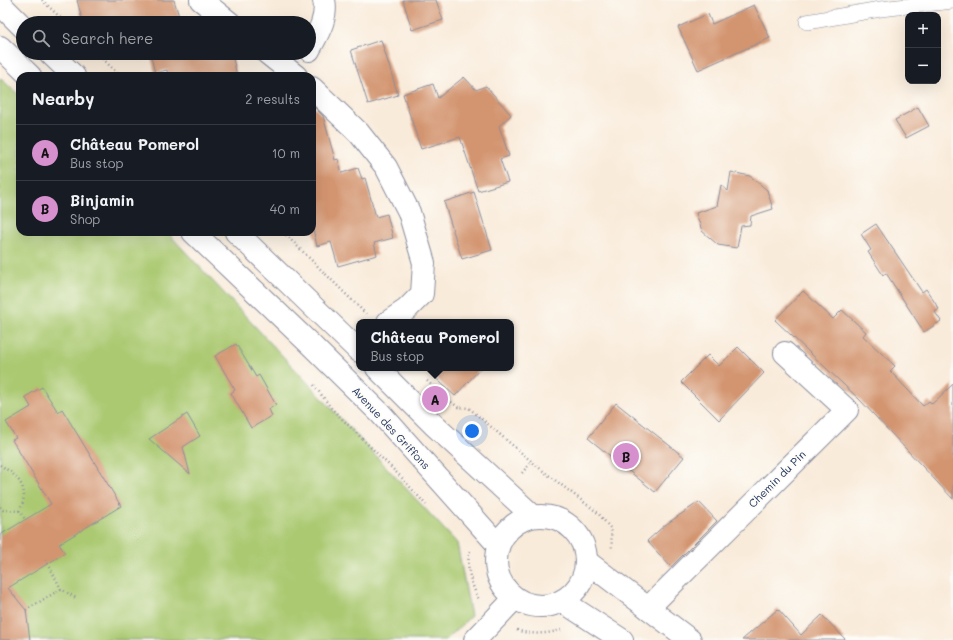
<!DOCTYPE html>
<html lang="en">
<head>
<meta charset="utf-8">
<style>
  :root { --surface:#171b24; --page:#242831; --text:#f1f3f6; --muted:#9ea1a6; --line:#363941; --accent:#d690ce }
  body { margin:0; font-family:Mali,sans-serif; background:var(--page); color:var(--text) }
  .controls { position:absolute; right:12px; top:12px; display:grid; overflow:hidden; border-radius:8px; box-shadow:0 4px 16px #0002 }
  .controls button { width:36px; height:36px; display:grid; place-items:center; padding:0; border:0; border-bottom:1px solid var(--line); background:var(--surface); color:var(--text); font:20px sans-serif }
  .you { position:absolute; left:472px; top:431px; width:14px; height:14px; margin:-10px; border:3px solid #fff; border-radius:50%; background:#1a73e8; box-shadow:0 0 0 6px #1a73e833 }
  .badge { display:grid; place-items:center; width:26px; height:26px; border-radius:50%; background:var(--accent); color:#111; font-size:13px; font-weight:700 }
  .pin { position:absolute; translate:-50% -50%; border:2px solid #fff; box-shadow:0 1px 4px #0006 }
  .popup { position:absolute; left:356px; top:319px; width:158px; height:52px; box-sizing:border-box; display:grid; place-content:center; border-radius:8px; background:var(--surface); filter:drop-shadow(0 1px 3px #0005); font-size:13px; white-space:nowrap; color:var(--muted) }
  .popup b { font-size:15px; color:var(--text) }
  .popup::after { content:''; position:absolute; left:50%; top:100%; margin-left:-8px; border:8px solid transparent; border-top-color:var(--surface) }
  .list { margin:0; padding:0; list-style:none }
  h2 { display:flex; justify-content:space-between; align-items:center; height:52px; margin:0; padding:0 16px; font-size:17px }
  h2 small { font-size:13px; font-weight:400; color:var(--muted) }
  .list li { display:grid; grid-template-columns:26px 1fr auto; gap:12px; align-items:center; box-sizing:border-box; height:56px; padding:0 16px; border-top:1px solid var(--line) }
  .list b { display:block; font-size:15px; white-space:nowrap }
  .list p { margin:0; font-size:13px; white-space:nowrap; color:var(--muted) }
  .list em { font-size:13px; font-style:normal; color:var(--muted) }
  .icon { flex:none; width:22px; height:22px; fill:none; stroke:currentColor; stroke-width:2; stroke-linecap:round; stroke-linejoin:round }
  .map { position:relative; flex:none; width:953px; height:640px; overflow:hidden }
  .search { position:absolute; background:var(--surface); box-shadow:0 4px 16px #0002; left:16px; top:16px; width:300px; height:44px; display:flex; align-items:center; gap:10px; box-sizing:border-box; padding:0 14px; border-radius:22px; color:var(--muted); font-size:15px }
  .panel { position:absolute; background:var(--surface); box-shadow:0 4px 16px #0002; left:16px; top:72px; width:300px; height:164px; border-radius:12px }
  .map>svg:first-child { display:block }
</style>
</head>
<body>
<div class="map">
<svg width="953" height="640" viewBox="0 0 953 640">
  <rect width="100%" height="100%" fill="#fdfcf7"/>
  <filter id="ink" filterUnits="userSpaceOnUse"><feTurbulence type="fractalNoise" baseFrequency=".025" numOctaves="2"/><feDisplacementMap in="SourceGraphic" scale="8" xChannelSelector="R" yChannelSelector="G"/><feConvolveMatrix kernelMatrix="1 2 1 2 8 2 1 2 1" color-interpolation-filters="sRGB"/></filter>
  <filter id="wash" filterUnits="userSpaceOnUse"><feTurbulence type="fractalNoise" baseFrequency=".012" numOctaves="4" result="noise"/><feDisplacementMap in="SourceGraphic" scale="16" xChannelSelector="R" yChannelSelector="G"/><feGaussianBlur stdDeviation="0.9" result="paint"/><feColorMatrix in="noise" values="0 0 0 0 0 0 0 0 0 0 0 0 0 0 0 0 0 1.4 0 .05"/><feComposite in="paint" operator="in"/></filter>
  <g filter="url(#wash)">
    <rect width="100%" height="100%" fill="#f9ebda"/>
    <polygon fill="#aac971" stroke="#627c68" points="0,78 20,96 20,232 167,232 457,543 471,616 446,640 0,640"/>
    <g id="blocks">
      <g fill="#d3946f">
        <polygon points="77,0 174,0 181,23 83,23"/>
        <polygon points="403,0 436,0 443,20 412,30"/>
        <polygon points="754,5 770,38 698,70 678,27 708,14 712,24"/>
        <polygon points="381,40 398,95 368,104 351,50"/>
        <polygon points="150,53 209,53 209,59 232,54 237,76 168,76 167,70 155,73"/>
        <polygon points="464,77 476,90 486,86 511,115 499,126 509,156 500,159 508,182 478,191 460,137 421,149 403,94 433,84 438,98"/>
        <polygon points="312,105 323,116 335,160 338,159 342,173 358,168 362,179 365,178 376,217 387,214 393,238 374,243 377,255 338,266 331,242 317,246 312,225"/>
        <polygon points="918,107 929,126 906,138 895,120"/>
        <polygon points="731,172 750,176 767,190 773,209 751,216 750,225 741,226 737,248 718,245 702,231 696,213 717,206 721,185 728,191"/>
        <polygon points="474,192 492,250 462,259 444,202"/>
        <polygon points="876,224 922,292 926,289 939,309 935,312 941,321 924,332 886,273 883,275 868,252 871,250 861,234"/>
        <polygon points="803,291 833,319 842,310 866,332 863,336 895,366 890,371 923,406 929,401 932,404 953,384 953,499 860,400 775,320"/>
        <polygon points="236,344 256,377 259,375 276,405 269,409 272,416 251,428 231,393 235,390 215,356"/>
        <polygon points="738,347 764,373 719,420 681,382 708,355 719,366"/>
        <polygon points="425,368 481,368 455,396"/>
        <polygon points="42,387 58,412 62,409 121,506 59,544 65,553 8,588 26,610 30,640 0,640 0,535 51,504 12,440 16,438 6,422 31,407 25,397"/>
        <polygon points="616,403 684,457 655,492 588,438"/>
        <polygon points="187,414 200,436 183,447 190,474 149,439"/>
        <polygon points="699,502 717,521 671,567 647,541 665,525"/>
        <polygon points="778,609 801,635 822,615 846,640 742,640"/>
      </g>
    </g>
  </g>
  <g filter="url(#ink)">
    <use href="#blocks" fill-opacity="0" stroke="#8a8d9c" stroke-width="1"/>
    <g fill="none" stroke-linecap="round" stroke-linejoin="round">
      <defs>
        <polyline id="service" points="807,22 880,9 953,1"/>
        <g id="minor">
          <polyline points="201,0 230,23"/>
          <path d="M309,50C317,35 328,18 324,0"/>
          <polyline points="267,53 296,76"/>
          <polyline points="312,88 359,133 386,167 409,212 424,263 422,294 406,310 388,322"/>
          <polyline points="648,608 847,410 785,353"/>
          <polyline points="475,640 515,598"/>
        </g>
        <g id="tertiary">
          <polyline points="0,4 23,27"/>
          <polyline points="0,47 30,76"/>
          <polyline points="50,53 74,76"/>
          <polyline points="193,232 311,345 381,414 498,545"/>
          <polyline points="236,232 359,351"/>
          <polyline points="377,368 435,426 533,516"/>
          <circle cx="541" cy="561" r="45"/>
          <polyline points="586,561 690,640"/>
          <polyline points="562,601 622,640"/>
        </g>
      </defs>
      <use href="#service" stroke="#8a8d9c" stroke-width="16"/>
      <use href="#minor" stroke="#8a8d9c" stroke-width="24"/>
      <use href="#tertiary" stroke="#8a8d9c" stroke-width="24"/>
      <g stroke="#8a8d9c" stroke-width="2.5" stroke-dasharray="1 3" stroke-linecap="butt">
        <polyline points="42,0 66,23"/>
        <polyline points="97,53 120,76"/>
        <polyline points="283,232 366,314"/>
        <polyline points="427,381 446,398 458,407 469,408 538,467 598,513 611,529 612,550"/>
        <polyline points="314,385 332,409 403,479 426,505"/>
        <path d="M0,465C19,476 31,490 19,511"/>
        <polyline points="522,473 532,461"/>
        <polyline points="0,507 3,510 19,511 25,519"/>
        <path d="M470,551C465,568 472,585 479,600"/>
        <polyline points="46,560 61,589 76,598"/>
        <polyline points="26,610 61,589"/>
        <path d="M517,630C530,635 548,634 561,630"/>
      </g>
      <use href="#service" stroke="#fff" stroke-width="15"/>
      <use href="#minor" stroke="#fff" stroke-width="22"/>
      <use href="#tertiary" stroke="#fff" stroke-width="22"/>
    </g>
  </g>
  <g text-anchor="middle" stroke-width="4" stroke-linejoin="round" paint-order="stroke">
    <g font-size="11" fill="#1b2f5e" stroke="#fdfcf7">
      <text transform="translate(391 428) rotate(47)" y="4">Avenue des Griffons</text>
      <text transform="translate(777 479) rotate(-45)" y="4">Chemin du Pin</text>
    </g>
  </g>
</svg>
<div class="controls">
<button>+</button>
<button>−</button>
</div>
<div class="you"></div>
<div class="pin badge" style="left:435px;top:399px">A</div>
<div class="popup"><b>Château Pomerol</b>Bus stop</div>
<div class="pin badge" style="left:626px;top:456px">B</div>
<div class="search"><svg class="icon" aria-label="search" viewBox="0 0 24 24"><circle cx="10" cy="10" r="6"/><path d="M15 15l6 6"/></svg>Search here</div>
<section class="panel">
<h2>Nearby<small>2 results</small></h2>
<ul class="list">
<li><span class="badge">A</span><div><b>Château Pomerol</b><p>Bus stop</p></div><em>10 m</em></li>
<li><span class="badge">B</span><div><b>Binjamin</b><p>Shop</p></div><em>40 m</em></li>
</ul>
</section>
</div>
</body>
</html>
